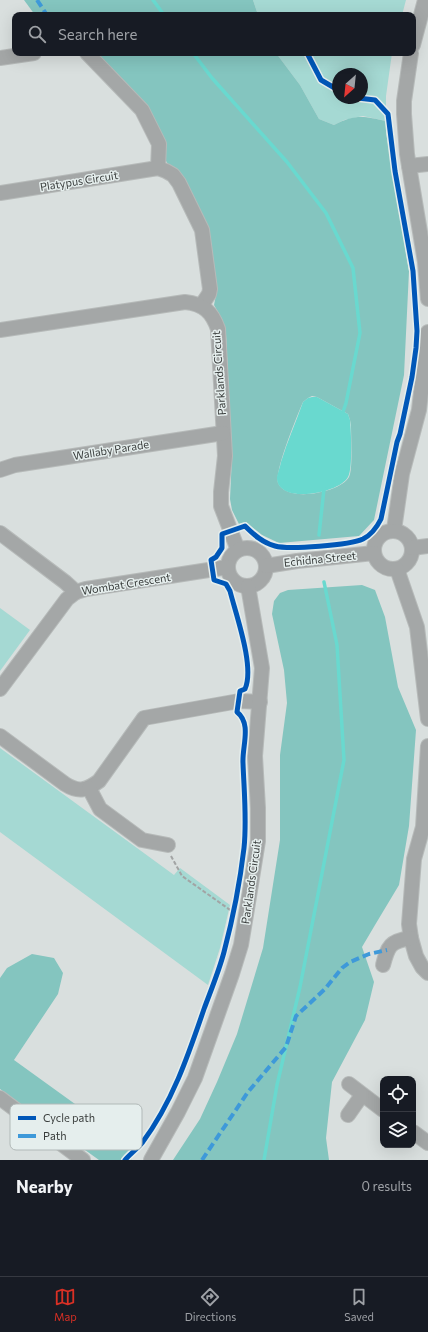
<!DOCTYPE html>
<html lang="en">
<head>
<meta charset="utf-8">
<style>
  :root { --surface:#171b24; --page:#242831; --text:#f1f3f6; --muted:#9ea1a6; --line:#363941; --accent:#d93025 }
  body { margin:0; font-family:Commissioner,sans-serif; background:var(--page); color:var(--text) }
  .controls { position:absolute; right:12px; bottom:12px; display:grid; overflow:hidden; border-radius:8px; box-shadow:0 4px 16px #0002 }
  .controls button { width:36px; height:36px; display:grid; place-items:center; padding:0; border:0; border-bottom:1px solid var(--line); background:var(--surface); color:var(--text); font:20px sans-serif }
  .compass { position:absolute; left:332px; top:68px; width:36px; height:36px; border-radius:50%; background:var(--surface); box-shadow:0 4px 16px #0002; rotate:207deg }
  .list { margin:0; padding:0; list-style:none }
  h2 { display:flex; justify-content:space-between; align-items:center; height:52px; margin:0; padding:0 16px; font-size:17px }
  h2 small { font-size:13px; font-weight:400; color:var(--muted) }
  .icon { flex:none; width:22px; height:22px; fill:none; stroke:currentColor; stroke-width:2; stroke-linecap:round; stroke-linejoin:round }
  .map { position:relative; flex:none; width:428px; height:1160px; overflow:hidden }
  .search { position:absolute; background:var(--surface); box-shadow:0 4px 16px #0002; left:12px; right:12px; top:12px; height:44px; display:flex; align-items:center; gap:10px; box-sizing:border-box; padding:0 14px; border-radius:8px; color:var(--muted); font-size:15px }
  .sheet { height:116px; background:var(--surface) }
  nav { display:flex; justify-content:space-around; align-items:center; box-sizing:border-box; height:56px; border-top:1px solid var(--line); background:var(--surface); font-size:11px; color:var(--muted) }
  nav a { display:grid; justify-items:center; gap:2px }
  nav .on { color:var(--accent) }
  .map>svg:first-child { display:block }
</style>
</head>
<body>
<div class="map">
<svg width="428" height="1160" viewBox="0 0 428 1160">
  <rect width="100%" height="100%" fill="#d9dfde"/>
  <g fill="#a5d9d3" fill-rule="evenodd">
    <polygon points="253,0 406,0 402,15 258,15"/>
    <path d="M276,53H392L386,96V121L363,116L344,120L334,125L319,119L300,85ZM338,74H362V98H338Z"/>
    <polygon points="0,608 30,630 0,671"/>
    <polygon points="0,748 174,875 180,868 230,905 220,948 208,985 0,832"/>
  </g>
  <g fill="#84c5bf" fill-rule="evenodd">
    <polygon points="24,0 253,0 258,15 35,15"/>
    <path d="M95,53H276L300,85L319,119L334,125C355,114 364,116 386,121V132L409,271L404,375L374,520L359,536L279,543L262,535L246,522L239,524L232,510L230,499L232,456L226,335L222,319L214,305L217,290L208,228L168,164L164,158L165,149ZM312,396L317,397L348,414L350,420L351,425C351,436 353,469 349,477C340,493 286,503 278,483C274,472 297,416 303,402L308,398Z"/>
    <polygon points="362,585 375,590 385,617 398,687 416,730 409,826 399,885 375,925 362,947 374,982 365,1020 332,1082 326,1138 329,1160 173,1160 200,1119 217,1082 237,1034 263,948 280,840 280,755 287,703 284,670 272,614 274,601 280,593 288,590"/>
    <polygon points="32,954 54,958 63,973 58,994 14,1060 136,1148 131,1160 99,1160 0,1089 0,978 7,968"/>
  </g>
  <path fill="#69d9cf" d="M312,397H317L348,414L350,420C351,431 353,469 348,477C339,494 276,505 277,477C278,472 280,467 281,462C287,442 296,422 303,402L308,398Z"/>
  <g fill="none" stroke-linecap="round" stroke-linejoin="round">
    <g stroke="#69d9cf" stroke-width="3.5">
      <polyline points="153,0 164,15"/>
      <polyline points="193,53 212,78 287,162 326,213 353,268 360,333 346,403 342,415"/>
      <polyline points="319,535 324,489"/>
      <polyline points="264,1160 277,1085 300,987 344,760 337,645 324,582"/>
    </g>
    <defs>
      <g id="minor">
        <polyline points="413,45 425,0"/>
        <polyline points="87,53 142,110 159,144 158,168"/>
        <polyline points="411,53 404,101 404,114 407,154 425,262 428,299"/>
        <polyline points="0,58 34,53"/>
        <polyline points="409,166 428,164"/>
        <polyline points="0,193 158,168 166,171 173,175 179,183 202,230 210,289 209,294 201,306"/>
        <path d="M0,330L185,302C204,304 212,312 218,329L225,456L221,492V506L238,550"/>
        <polyline points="0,470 15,465 223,433"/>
        <polyline points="394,530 402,474 419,410 428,332"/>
        <circle cx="393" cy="550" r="19"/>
        <polyline points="0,533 65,582 76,592"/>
        <polyline points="412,548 428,546"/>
        <circle cx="247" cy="567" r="19"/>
        <polyline points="266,566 297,561 374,553"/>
        <polyline points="397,569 417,627 428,719"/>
        <polyline points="0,689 67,599 76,592 86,589 228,567"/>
        <path d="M0,736L65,784C79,793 87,790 99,781L144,718L239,701L260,702"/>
        <polyline points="428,746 423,827 414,859 409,924 411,938 416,956 422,967 428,973"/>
        <polyline points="89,788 100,809 142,840 168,845"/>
        <path d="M383,965C388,946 390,941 411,938"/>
        <polyline points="349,1084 383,1110"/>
        <polyline points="0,1098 83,1160"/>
        <polyline points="348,1115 362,1095"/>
        <polyline points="413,1132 428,1143"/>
        <polyline points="151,1160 178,1112 195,1078 232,974 241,945 246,915 258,841 258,808 255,756 262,668 248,586"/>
      </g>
    </defs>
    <use href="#minor" stroke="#b6bab9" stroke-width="16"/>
    <polyline stroke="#a2a4a4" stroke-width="2" stroke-dasharray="4 2" stroke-linecap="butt" points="171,856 182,876 233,912"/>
    <use href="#minor" stroke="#a4a7a7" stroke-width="14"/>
    <g stroke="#3e99d9" stroke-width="4" stroke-dasharray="8 4" stroke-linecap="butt">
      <polyline points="37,0 47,15"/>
      <polyline points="202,1160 248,1092 286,1047 296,1016 325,989 342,968 350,962 369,954 387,950"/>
    </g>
    <defs>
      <g id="cycleway">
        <polyline points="307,53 321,80 338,90"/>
        <path d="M125,1160C130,1154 137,1149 142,1143C172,1103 188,1056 204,1009C211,990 219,971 224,952C233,918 240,882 244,848C247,820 244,791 243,763C242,746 252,724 237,712L240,691L245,689C255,667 236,615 230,591L226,584L214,580L211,560L216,557L222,548V534L245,526C254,535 263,543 275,546C289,550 350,545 363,539C371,535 377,527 381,519L397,442L400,434L412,377L416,348L417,331L413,271L395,171L388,114L375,100L358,98"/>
      </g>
    </defs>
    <use href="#cycleway" stroke="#e5eeed" stroke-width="8"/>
    <use href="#cycleway" stroke="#0057b8" stroke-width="5"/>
  </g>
  <g text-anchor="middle" stroke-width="3" stroke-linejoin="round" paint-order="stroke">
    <g font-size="11" fill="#383c3b" stroke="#e5eeed">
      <text transform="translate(79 181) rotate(-9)" y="4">Platypus Circuit</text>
      <text transform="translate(219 373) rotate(-94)" y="4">Parklands Circuit</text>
      <text transform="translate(111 450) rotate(-9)" y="4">Wallaby Parade</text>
      <text transform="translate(320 559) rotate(-6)" y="4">Echidna Street</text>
      <text transform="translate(126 584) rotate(-9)" y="4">Wombat Crescent</text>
      <text transform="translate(251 882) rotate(-82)" y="4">Parklands Circuit</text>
    </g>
  </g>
  <rect x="10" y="1104" width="132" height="46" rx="6" fill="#e5eeed" stroke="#b1b9b8" stroke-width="1"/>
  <rect x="18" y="1116" width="18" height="4" fill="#0057b8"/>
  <rect x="18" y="1134" width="18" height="4" fill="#3e99d9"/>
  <g font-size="11" fill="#383c3b">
    <text x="43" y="1122">Cycle path</text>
    <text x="43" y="1140">Path</text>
  </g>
</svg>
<div class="controls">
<button><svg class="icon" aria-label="locate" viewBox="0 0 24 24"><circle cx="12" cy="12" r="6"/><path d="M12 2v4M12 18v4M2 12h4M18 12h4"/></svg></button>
<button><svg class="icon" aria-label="layers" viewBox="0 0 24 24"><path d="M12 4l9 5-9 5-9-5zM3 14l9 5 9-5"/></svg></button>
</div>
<svg class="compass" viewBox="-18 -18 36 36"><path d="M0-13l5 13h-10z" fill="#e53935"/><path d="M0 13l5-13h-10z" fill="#9ea1a6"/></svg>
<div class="search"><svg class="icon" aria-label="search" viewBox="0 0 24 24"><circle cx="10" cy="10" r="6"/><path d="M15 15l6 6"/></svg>Search here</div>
</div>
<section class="sheet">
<h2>Nearby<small>0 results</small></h2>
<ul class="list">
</ul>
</section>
<nav>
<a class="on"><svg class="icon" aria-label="map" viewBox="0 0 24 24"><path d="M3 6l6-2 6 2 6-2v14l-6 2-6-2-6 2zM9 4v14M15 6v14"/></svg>Map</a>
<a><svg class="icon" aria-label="directions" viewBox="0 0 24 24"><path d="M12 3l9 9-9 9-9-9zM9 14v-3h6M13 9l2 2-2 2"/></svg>Directions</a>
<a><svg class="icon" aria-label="saved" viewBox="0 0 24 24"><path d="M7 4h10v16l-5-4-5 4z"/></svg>Saved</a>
</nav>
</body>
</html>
